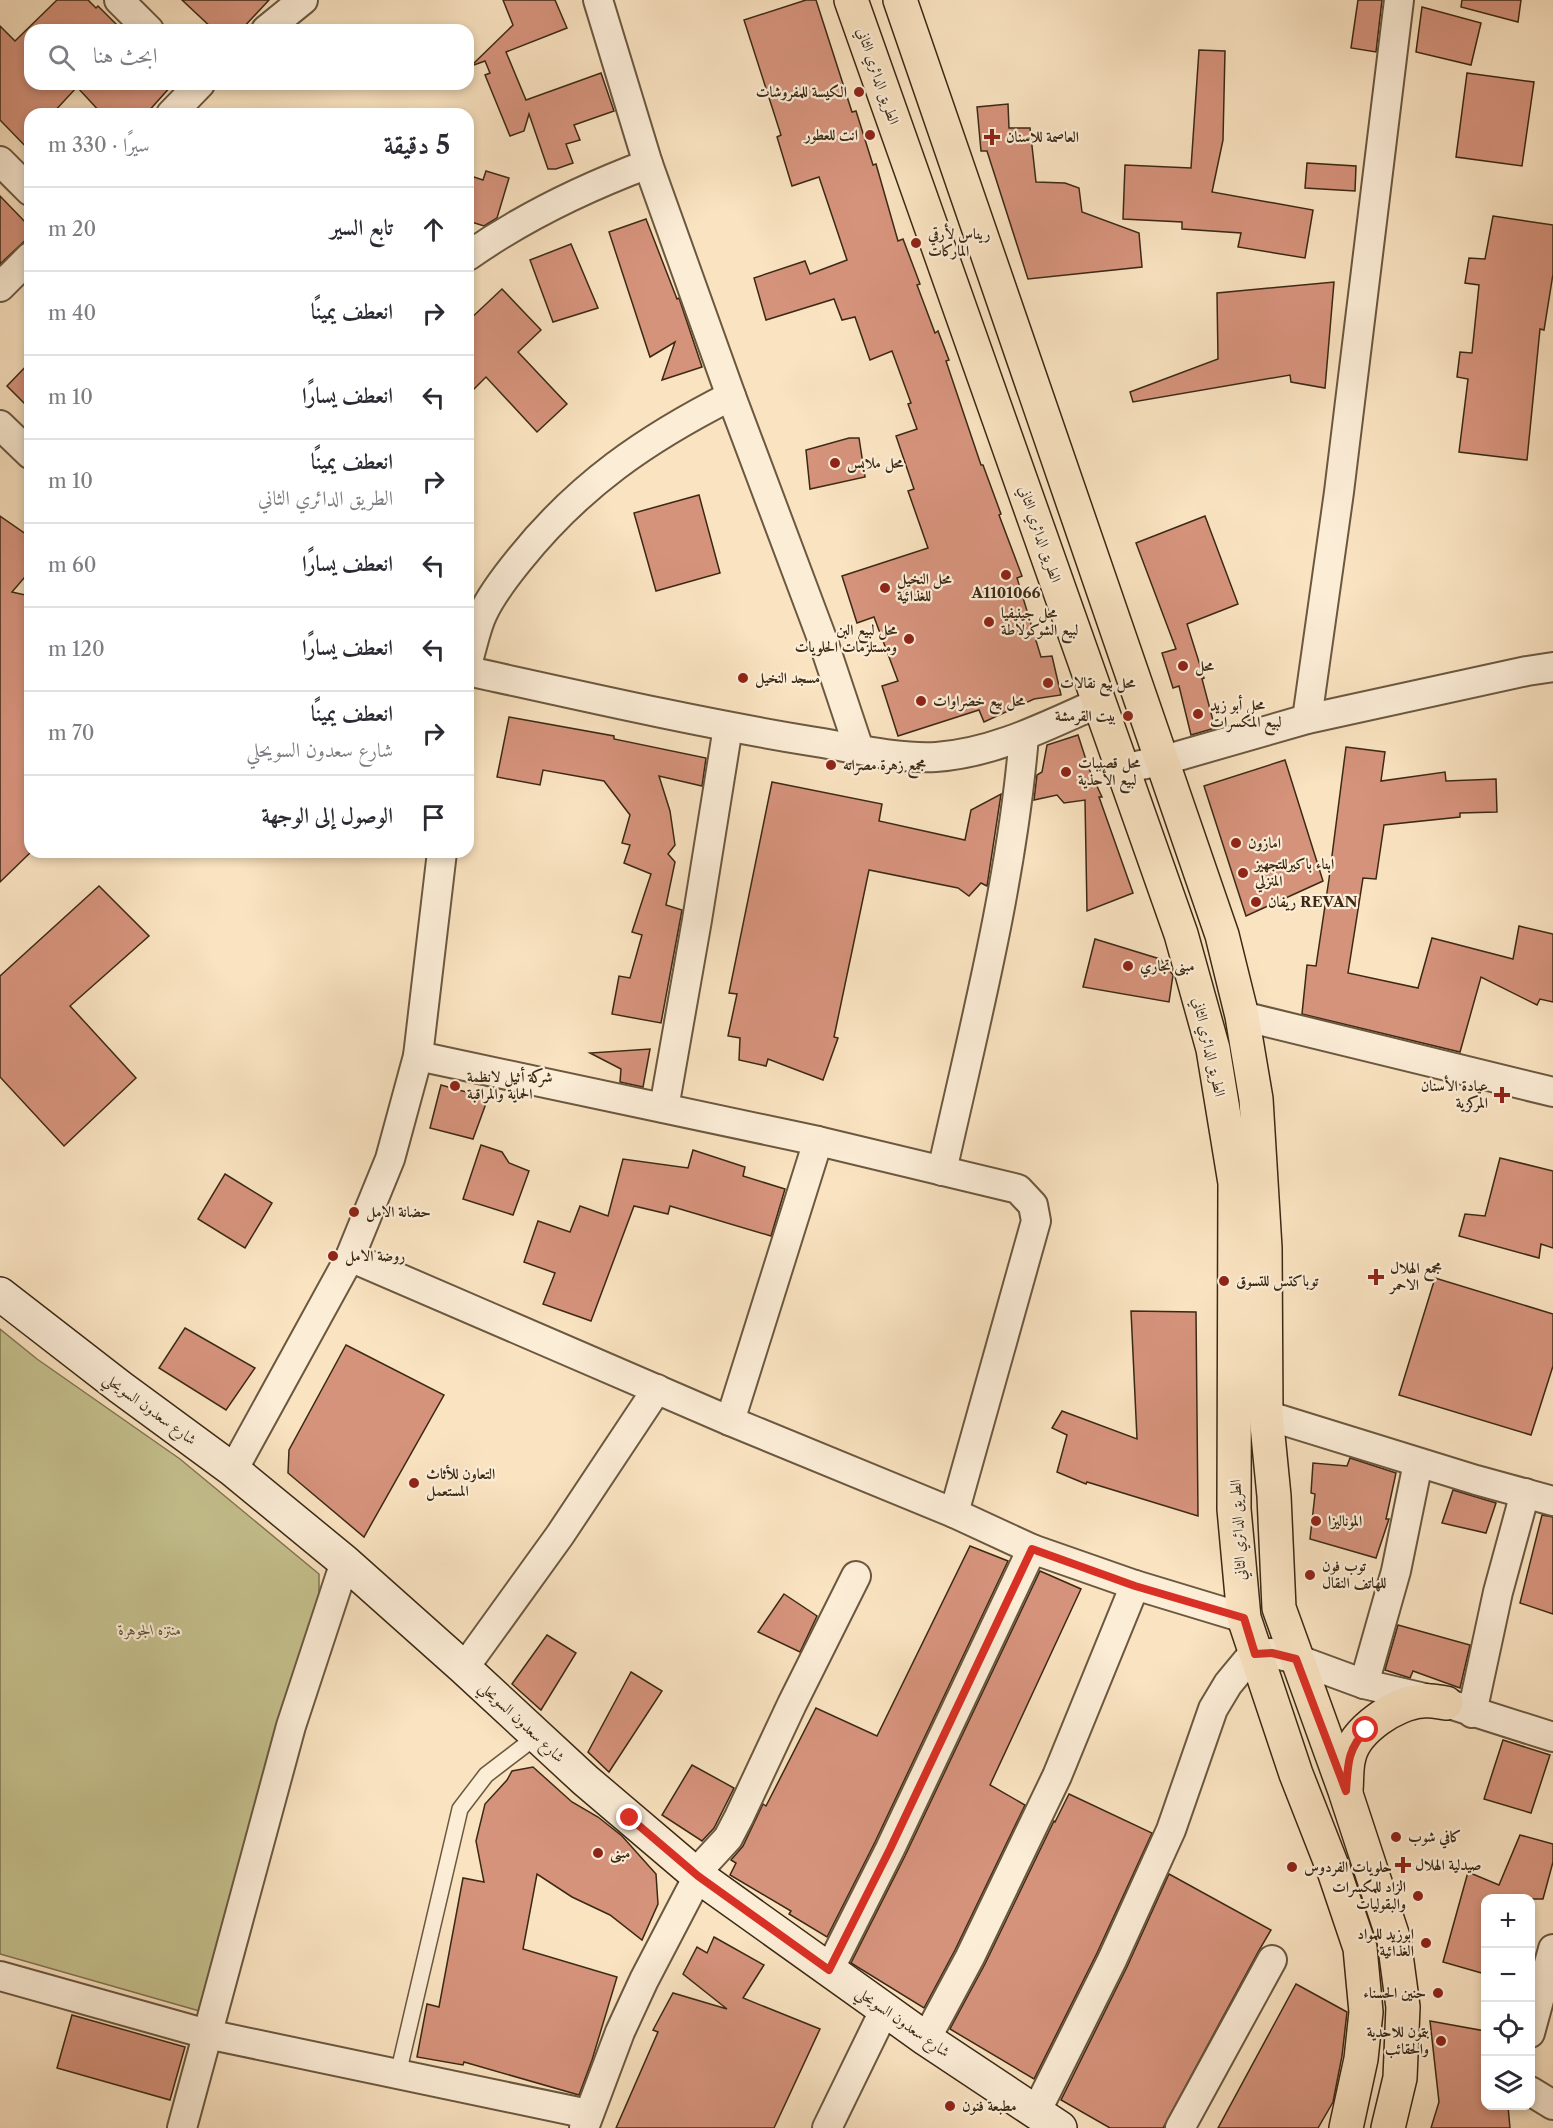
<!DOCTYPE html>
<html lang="ar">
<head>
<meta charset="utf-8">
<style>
  :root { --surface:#fff; --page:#f2f2f3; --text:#2b2b33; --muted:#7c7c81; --line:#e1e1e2 }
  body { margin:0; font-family:"Libre Caslon Text",Amiri,serif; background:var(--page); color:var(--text); direction:rtl }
  .controls { position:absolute; right:18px; bottom:18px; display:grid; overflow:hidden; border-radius:12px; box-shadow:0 3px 9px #0003 }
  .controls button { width:54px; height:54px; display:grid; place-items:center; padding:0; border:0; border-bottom:2px solid var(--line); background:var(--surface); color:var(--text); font:30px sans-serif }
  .stop { position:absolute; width:18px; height:18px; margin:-14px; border:4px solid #d93025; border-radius:50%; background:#fff }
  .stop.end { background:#d93025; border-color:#fff; box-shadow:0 2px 6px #0008 }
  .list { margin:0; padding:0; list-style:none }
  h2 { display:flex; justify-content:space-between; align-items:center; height:78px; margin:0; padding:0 24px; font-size:26px }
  h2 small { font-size:20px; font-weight:400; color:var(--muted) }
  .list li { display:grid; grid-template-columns:39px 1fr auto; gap:18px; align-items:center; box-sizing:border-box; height:84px; padding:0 24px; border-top:2px solid var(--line) }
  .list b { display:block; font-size:22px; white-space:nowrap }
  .list p { margin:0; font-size:20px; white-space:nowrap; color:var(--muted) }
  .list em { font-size:20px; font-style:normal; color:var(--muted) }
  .icon { flex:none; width:33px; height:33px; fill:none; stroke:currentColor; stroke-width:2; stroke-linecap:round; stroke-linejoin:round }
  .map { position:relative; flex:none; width:1553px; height:2128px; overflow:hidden; direction:ltr }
  .search { position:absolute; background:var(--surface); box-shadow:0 3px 9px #0003; left:24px; top:24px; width:450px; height:66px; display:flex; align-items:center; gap:15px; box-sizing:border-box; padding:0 21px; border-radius:18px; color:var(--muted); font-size:22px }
  .panel { position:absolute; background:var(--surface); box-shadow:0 3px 9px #0003; left:24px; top:108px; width:450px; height:750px; border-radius:18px; direction:rtl }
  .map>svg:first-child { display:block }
</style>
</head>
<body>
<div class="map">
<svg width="1553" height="2128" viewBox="0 0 1553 2128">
  <rect width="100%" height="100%" fill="#fae3c1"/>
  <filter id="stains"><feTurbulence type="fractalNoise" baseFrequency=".00333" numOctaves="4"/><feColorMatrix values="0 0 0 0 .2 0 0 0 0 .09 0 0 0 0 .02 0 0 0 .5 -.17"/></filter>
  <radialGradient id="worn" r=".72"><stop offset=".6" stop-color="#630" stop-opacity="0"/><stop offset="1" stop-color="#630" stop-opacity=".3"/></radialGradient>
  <polygon fill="#c5c18e" stroke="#807551" stroke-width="1.5" points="0,1329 37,1359 180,1459 319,1574 319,1621 210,2014 0,1954"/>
  <g fill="#d6937c" stroke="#3b2914" stroke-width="1.5">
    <polygon points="57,0 88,0 96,8 98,6 122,30 30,30 30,84 173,84 146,114 102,114 77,87 52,114 30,114 30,151 0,120 0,26 15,41"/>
    <polygon points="182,0 269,0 241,30 214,30"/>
    <polygon points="503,0 555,0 567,28 506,52 526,100 601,73 614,111 574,125 580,140 566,144 573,163 556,169 548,169 529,114 524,131 510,136 485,75 490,73 485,61 471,66 513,25"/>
    <polygon points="806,0 816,0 852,112 856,111 873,165 876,164 898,241 903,239 920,284 917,285 935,333 938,331 949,360 946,361 981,465 983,465 1001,514 999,515 1022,576 1017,578 1041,657 1052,656 1061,695 1034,699 984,722 979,710 898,736 882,686 898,681 874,617 857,623 842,576 928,548 908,491 914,489 896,436 917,429 908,404 911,403 892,351 870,360 855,317 842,320 834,299 766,320 754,278 805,261 810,274 847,260 819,177 792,186 777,137 781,135 744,20"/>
    <polygon points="1358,0 1382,0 1376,52 1351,48"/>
    <polygon points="1462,0 1521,0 1518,22 1461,7"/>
    <polygon points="1422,7 1481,23 1471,65 1416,52"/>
    <polygon points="1199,50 1225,51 1223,140 1212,192 1313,210 1305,258 1238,247 1241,233 1182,229 1182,222 1123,219 1125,165 1191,168"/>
    <polygon points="1467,73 1534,82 1522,166 1456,157"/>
    <polygon points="1008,104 1009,128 1030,128 1036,182 1065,183 1079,188 1082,212 1139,233 1142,267 1028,279 987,151 981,151 977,107"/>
    <polygon points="1307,163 1356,166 1355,191 1305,188"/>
    <polygon points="486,171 509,178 497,218 484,226 468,221 468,175 483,180"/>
    <polygon points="0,196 30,227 30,236 0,264"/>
    <polygon points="1493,216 1553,225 1553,274 1544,330 1540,329 1527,460 1459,452 1468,379 1457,377 1460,352 1472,353 1479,285 1465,283 1469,258 1485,259"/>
    <polygon points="646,219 677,299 679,298 702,367 662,380 675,342 650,357 609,232"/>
    <polygon points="571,244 598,308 553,322 530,260"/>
    <polygon points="1334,282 1325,388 1291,382 1290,375 1133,402 1130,392 1218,359 1217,293"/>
    <polygon points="502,289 541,330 518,352 567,404 537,432 486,377 468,395 468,321"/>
    <polygon points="30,362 30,409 7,386"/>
    <polygon points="849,438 859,438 865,477 810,489 806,450"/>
    <polygon points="699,495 720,573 656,591 634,513"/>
    <polygon points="0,516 30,537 30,571 12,592 30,596 30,853 0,882"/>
    <polygon points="1205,516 1238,604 1187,624 1204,678 1202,679 1215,728 1191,735 1179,686 1173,688 1162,653 1176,649 1136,543"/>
    <polygon points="509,717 614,736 614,739 706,758 702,786 659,776 670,811 675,845 668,854 675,862 666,905 682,910 661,1023 612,1014 619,976 630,978 642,935 632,932 651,874 624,863 630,845 622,843 630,815 604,781 543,770 540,785 497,777"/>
    <polygon points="1078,735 1089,769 1102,797 1099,797 1133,893 1087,911 1085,800 1064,803 1057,795 1034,800 1037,775 1042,772 1047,745"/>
    <polygon points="1346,747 1385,752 1381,781 1445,772 1446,781 1496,779 1497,812 1460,813 1460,817 1384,825 1376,879 1363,878 1348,973 1418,988 1432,938 1513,959 1519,926 1553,934 1553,1002 1540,999 1537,1005 1481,977 1460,1052 1302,1014 1307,965 1316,966 1329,879"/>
    <polygon points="1285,760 1323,881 1246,916 1204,786"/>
    <polygon points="772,782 882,804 879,821 965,840 971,810 1001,794 987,886 981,883 969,896 958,888 869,870 834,1037 838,1038 823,1080 768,1059 766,1066 739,1060 740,1038 728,1036 737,994 729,993"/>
    <polygon points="99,886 149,936 70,1006 136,1078 64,1146 0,1077 0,976"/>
    <polygon points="1095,939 1160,959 1173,975 1169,1002 1083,987"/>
    <polygon points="650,1049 643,1087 620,1082 621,1069 590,1053"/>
    <polygon points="441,1085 488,1098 473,1139 430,1128"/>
    <polygon points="481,1145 502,1152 509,1163 529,1171 513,1215 463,1199"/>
    <polygon points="693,1150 745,1167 743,1176 785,1189 771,1236 670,1206 668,1214 634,1206 591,1321 543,1304 555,1273 524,1262 538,1221 570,1232 580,1206 608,1216 623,1159 688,1168"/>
    <polygon points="1500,1158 1553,1171 1553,1248 1541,1244 1539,1258 1459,1236 1465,1214 1485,1216"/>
    <polygon points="225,1174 272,1203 245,1248 198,1219"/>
    <polygon points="1435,1278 1553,1314 1553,1366 1531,1435 1399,1395"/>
    <polygon points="1131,1311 1196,1312 1198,1516 1087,1482 1086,1484 1057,1472 1067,1435 1052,1428 1062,1411 1137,1439"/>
    <polygon points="185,1328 255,1368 226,1410 159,1368"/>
    <polygon points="346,1345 444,1395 364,1537 288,1473 289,1450"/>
    <polygon points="1350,1458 1396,1473 1386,1519 1389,1519 1376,1558 1310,1539 1315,1494 1311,1493 1313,1463 1347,1466"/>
    <polygon points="1453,1490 1496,1503 1486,1533 1442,1523"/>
    <polygon points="1542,1515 1553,1517 1553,1614 1520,1603"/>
    <polygon points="970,1546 1008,1561 875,1842 827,1937 789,1914 791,1911 730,1875 736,1863 731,1860 743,1846 763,1804 766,1806 816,1708 877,1736"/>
    <polygon points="1040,1571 1081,1589 990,1785 1025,1805 955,1950 924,2008 851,1963 905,1856"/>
    <polygon points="784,1594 817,1616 800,1652 758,1632"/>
    <polygon points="1398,1625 1470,1645 1460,1688 1413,1671 1410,1678 1385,1670"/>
    <polygon points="547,1635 576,1653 541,1710 512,1684"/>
    <polygon points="631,1672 662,1691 609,1772 588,1752"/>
    <polygon points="1503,1740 1550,1755 1531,1813 1484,1799"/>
    <polygon points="692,1765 734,1788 714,1828 702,1841 662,1815"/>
    <polygon points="533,1767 572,1802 598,1817 622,1836 656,1874 658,1904 642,1940 610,1915 572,1897 537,1874 523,1949 617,1977 592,2060 579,2095 464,2062 463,2065 417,2057 427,2004 439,2007 463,1878 484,1882 476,1841 485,1804 507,1780 512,1771"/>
    <polygon points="1069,1794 1152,1833 1097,1953 1034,2079 950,2029 985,1964 1054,1821 1055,1822"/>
    <polygon points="1520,1835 1553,1844 1553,1862 1543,1899 1485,1899 1485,1974 1443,1962 1468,1872 1499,1885"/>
    <polygon points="1169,1874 1271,1930 1258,1952 1163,2128 1110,2128 1061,2100 1127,1967"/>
    <polygon points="714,1937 764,1965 743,1998 820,2029 774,2128 616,2128 658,2032 653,2030 673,1993 727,2009 683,1974 697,1947 707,1953"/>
    <polygon points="1296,1984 1347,2012 1342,2056 1333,2102 1318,2128 1218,2128"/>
    <polygon points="72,2015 185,2047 170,2100 57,2068"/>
    <polygon points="1430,2021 1485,2031 1485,2106 1508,2106 1510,2128 1431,2128 1439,2102"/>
  </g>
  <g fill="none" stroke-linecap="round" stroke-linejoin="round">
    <defs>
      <polyline id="service" points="398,2074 460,1809 486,1775 537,1736"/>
      <g id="minor">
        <polyline points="119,0 149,30"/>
        <polyline points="598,0 648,164 731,396 824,644 859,749"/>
        <polyline points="266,30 303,0"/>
        <polyline points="171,114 200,84"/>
        <polyline points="0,161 30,191"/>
        <path d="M468,256C525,216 584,188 648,164"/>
        <polyline points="0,287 30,257"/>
        <polyline points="0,425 30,454"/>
        <path d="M468,661C473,645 476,627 483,613C492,594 506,576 519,560C579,485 646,439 731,396"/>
        <path d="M468,671C582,696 695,722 810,741C850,747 894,759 936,757C994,753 1046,726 1098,703"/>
        <polyline points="1307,719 1339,492 1399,0"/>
        <polyline points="1121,769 1161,761 1307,719 1527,671 1553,667"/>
        <polyline points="1242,1016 1553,1092"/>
        <polyline points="418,1056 818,1141 1018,1189 1033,1205 1036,1221 954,1513"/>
        <polyline points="664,1108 697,920 728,727"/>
        <path d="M942,1171C974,1028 1012,882 1024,736"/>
        <polyline points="350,1257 730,1421 954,1513 1032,1549 1135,1585 1244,1618"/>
        <polyline points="1266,1415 1476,1480 1553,1501"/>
        <polyline points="730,1421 818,1141"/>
        <polyline points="233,1470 350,1257 390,1159 418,1056 442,852"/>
        <polyline points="464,1668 560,1535 657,1389"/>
        <polyline points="1364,1684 1396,1571 1418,1463"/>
        <polyline points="1472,1713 1498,1592 1525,1493"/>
        <polyline points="829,1970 890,1849 1032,1549"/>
        <polyline points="0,1976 207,2034 588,2114"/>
        <polyline points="1530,2033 1553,1949"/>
        <polyline points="926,2039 970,1957 1057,1776 1135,1585"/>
        <polyline points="1530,2091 1553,2105"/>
        <polyline points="1036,2112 1112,1960 1171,1830 1213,1709 1228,1684 1247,1661 1255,1654 1272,1653 1296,1659 1364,1684 1446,1703 1553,1737"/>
        <polyline points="182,2128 291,1726 345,1562"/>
        <polyline points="584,2128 620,2032 644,1980 705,1863 728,1838 739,1817 792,1704 856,1576"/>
        <polyline points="827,2128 885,2009"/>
        <polyline points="1180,2128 1272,1960"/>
      </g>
      <polyline id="secondary" points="0,1294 120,1387 233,1470 345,1562 464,1668 585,1780 698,1876 926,2039 1060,2128"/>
      <g id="primary">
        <polyline points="851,0 1181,934 1213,1049 1235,1183 1234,1509 1244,1618 1296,1774 1334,1871 1360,1948 1366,2012 1361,2059 1346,2128"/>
        <polyline points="900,0 1222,935 1242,1016 1256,1099 1265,1248 1266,1415 1274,1496 1279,1608 1345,1791 1394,1940 1403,2007 1400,2078 1388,2128"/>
        <path d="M1346,1790C1347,1779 1346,1767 1349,1757C1355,1730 1396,1702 1423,1701C1431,1700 1439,1702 1446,1703"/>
      </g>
    </defs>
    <use href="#service" stroke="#6b583f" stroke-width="18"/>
    <use href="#minor" stroke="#6b583f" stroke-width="32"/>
    <use href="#secondary" stroke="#3b2914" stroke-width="36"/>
    <use href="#primary" stroke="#3b2914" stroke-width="36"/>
    <use href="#service" stroke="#fcedd7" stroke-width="15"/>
    <use href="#minor" stroke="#fcedd7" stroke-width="28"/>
    <use href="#secondary" stroke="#fcedd7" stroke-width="33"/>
    <use href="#primary" stroke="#fae3c1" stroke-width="33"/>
  </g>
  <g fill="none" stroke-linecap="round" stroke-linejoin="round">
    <path stroke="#d93025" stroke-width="8" d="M630,1818L698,1876L829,1970L890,1849L1032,1549L1135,1586L1244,1618L1255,1654L1272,1653L1296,1659L1346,1791C1348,1765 1347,1750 1366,1730"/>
  </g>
  <g fill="#8f2418" stroke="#fcedd7" stroke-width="2">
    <circle cx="859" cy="92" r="6"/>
    <circle cx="870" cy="135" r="6"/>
    <path d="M989 128h6v6h6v6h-6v6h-6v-6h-6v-6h6z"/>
    <circle cx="916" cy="243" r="6"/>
    <circle cx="835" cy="463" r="6"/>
    <circle cx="1006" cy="575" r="6"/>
    <circle cx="885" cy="588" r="6"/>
    <circle cx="989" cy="622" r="6"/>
    <circle cx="909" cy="639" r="6"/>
    <circle cx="1183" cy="666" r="6"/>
    <circle cx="743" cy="678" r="6"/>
    <circle cx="1048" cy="683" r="6"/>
    <circle cx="921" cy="701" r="6"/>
    <circle cx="1198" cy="714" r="6"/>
    <circle cx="1128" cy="716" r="6"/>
    <circle cx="831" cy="765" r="6"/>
    <circle cx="1066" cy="772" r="6"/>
    <circle cx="1236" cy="843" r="6"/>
    <circle cx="1243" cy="873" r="6"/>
    <circle cx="1256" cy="902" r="6"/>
    <circle cx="1128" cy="966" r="6"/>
    <circle cx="455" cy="1086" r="6"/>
    <path d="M1499 1086h6v6h6v6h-6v6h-6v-6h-6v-6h6z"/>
    <circle cx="354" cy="1212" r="6"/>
    <circle cx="333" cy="1256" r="6"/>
    <path d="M1373 1268h6v6h6v6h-6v6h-6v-6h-6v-6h6z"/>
    <circle cx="1224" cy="1281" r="6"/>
    <circle cx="414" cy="1483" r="6"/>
    <circle cx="1316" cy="1521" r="6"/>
    <circle cx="1310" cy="1575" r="6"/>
    <circle cx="1396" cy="1837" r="6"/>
    <circle cx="598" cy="1853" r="6"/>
    <path d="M1400 1856h6v6h6v6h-6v6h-6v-6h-6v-6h6z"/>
    <circle cx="1292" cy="1867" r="6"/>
    <circle cx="1418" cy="1896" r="6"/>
    <circle cx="1426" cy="1943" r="6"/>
    <circle cx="1438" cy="1993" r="6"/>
    <circle cx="1441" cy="2041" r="6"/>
    <circle cx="950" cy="2106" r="6"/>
  </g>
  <g text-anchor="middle" stroke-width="4.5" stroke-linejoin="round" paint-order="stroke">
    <g font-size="15" fill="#3b2914" stroke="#fcedd7">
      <text transform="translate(878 76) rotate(71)" y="5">الطريق الدائري الثاني</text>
      <text transform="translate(1040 534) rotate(71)" y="5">الطريق الدائري الثاني</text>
      <text transform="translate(1209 1047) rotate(77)" y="5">الطريق الدائري الثاني</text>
      <text transform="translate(150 1409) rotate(36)" y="5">شارع سعدون السويحلي</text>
      <text transform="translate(1238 1530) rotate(-93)" y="5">الطريق الدائري الثاني</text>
      <text transform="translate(522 1722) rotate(43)" y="5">شارع سعدون السويحلي</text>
      <text transform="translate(903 2022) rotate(35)" y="5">شارع سعدون السويحلي</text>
    </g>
    <g font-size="15" font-weight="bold" fill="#3b2914" stroke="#fcedd7" text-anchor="start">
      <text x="847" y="97" text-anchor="end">الكيسة للمفروشات</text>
      <text x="858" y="140" text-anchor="end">انت للعطور</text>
      <text x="1006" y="142">العاصمة للاسنان</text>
      <text x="928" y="239">ريناس لأرقي<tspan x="928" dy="17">الماركات</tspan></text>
      <text x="847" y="468">محل ملابس</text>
      <text x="897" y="584">محل النخيل<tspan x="897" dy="17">للغذائية</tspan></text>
      <text x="1006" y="598" text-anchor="middle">A1101066</text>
      <text x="1001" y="618">محل جينيفيا<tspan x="1001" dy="17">لبيع الشوكولاطة</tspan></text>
      <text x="897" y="635" text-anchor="end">محل لبيع البن<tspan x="897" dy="17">ومستلزمات الحلويات</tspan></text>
      <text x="1195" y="671">محل</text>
      <text x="755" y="683">مسجد النخيل</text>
      <text x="1060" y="688">محل بيع نقالات</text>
      <text x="933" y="706">محل بيع خضراوات</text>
      <text x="1210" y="710">محل أبو زيد<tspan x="1210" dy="17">لبيع المكسرات</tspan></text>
      <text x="1116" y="721" text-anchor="end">بيت القرمشة</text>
      <text x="1078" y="768">محل قصيبات<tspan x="1078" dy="17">لبيع الأحذية</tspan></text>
      <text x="843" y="770">مجمع زهرة مصراته</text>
      <text x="1248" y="848">امازون</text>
      <text x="1255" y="869">ابناء باكيرللتجهيز<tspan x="1255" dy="17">المنزلي</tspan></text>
      <text x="1268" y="907">ريفان REVAN</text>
      <text x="1140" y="971">مبنى تجاري</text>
      <text x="467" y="1082">شركة أثيل لانظمة<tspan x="467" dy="17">الحماية والمراقبة</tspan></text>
      <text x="1488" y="1091" text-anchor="end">عيادة الأسنان<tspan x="1488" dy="17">المركزية</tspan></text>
      <text x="366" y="1217">حضانة الامل</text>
      <text x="345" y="1261">روضة الامل</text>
      <text x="1390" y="1273">مجمع الهلال<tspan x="1390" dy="17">الاحمر</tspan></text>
      <text x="1236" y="1286">توباكتس للتسوق</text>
      <text x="426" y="1479">التعاون للأثاث<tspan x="426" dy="17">المستعمل</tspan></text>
      <text x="1328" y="1526">الموناليزا</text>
      <text x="1322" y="1571">توب فون<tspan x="1322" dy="17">للهاتف النقال</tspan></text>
      <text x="1408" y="1842">كافي شوب</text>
      <text x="610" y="1858">مبنى</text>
      <text x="1415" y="1870">صيدلية الهلال</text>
      <text x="1304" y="1872">حلويات الفردوس</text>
      <text x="1406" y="1892" text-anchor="end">الزاد للمكسرات<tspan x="1406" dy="17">والبقوليات</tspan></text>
      <text x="1414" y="1939" text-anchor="end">ابوزيد للمواد<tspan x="1414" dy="17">الغذائية</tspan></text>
      <text x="1426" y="1998" text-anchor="end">حنين الحسناء</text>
      <text x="1429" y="2037" text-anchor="end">بتمون للاحدية<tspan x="1429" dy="17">والحقائب</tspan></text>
      <text x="962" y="2111">مطبعة فنون</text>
    </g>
    <g font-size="15" font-style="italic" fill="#5e4f32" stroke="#fcedd7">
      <text x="150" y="1635">منتزه الجوهرة</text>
    </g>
  </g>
  <rect width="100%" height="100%" filter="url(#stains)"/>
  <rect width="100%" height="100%" fill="url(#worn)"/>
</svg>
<div class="controls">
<button>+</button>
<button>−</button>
<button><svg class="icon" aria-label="locate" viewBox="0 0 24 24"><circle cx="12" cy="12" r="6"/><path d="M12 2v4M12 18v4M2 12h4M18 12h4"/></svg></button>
<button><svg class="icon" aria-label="layers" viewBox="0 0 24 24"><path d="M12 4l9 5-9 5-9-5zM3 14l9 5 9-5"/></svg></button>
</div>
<div class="stop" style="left:1366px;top:1730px"></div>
<div class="stop end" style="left:630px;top:1818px"></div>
<div class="search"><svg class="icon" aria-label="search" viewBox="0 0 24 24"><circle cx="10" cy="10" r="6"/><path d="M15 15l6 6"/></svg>ابحث هنا</div>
<section class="panel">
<h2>5 دقيقة<small>سيرًا · 330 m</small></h2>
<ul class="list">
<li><svg class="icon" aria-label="ahead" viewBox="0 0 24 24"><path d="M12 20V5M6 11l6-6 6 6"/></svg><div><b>تابع السير</b></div><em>20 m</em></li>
<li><svg class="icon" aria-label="right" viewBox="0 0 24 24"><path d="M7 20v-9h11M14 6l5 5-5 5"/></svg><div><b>انعطف يمينًا</b></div><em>40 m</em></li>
<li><svg class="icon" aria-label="left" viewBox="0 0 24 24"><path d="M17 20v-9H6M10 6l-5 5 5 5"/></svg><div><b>انعطف يسارًا</b></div><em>10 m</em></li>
<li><svg class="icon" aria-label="right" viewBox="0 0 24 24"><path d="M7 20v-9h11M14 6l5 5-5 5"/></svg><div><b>انعطف يمينًا</b><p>الطريق الدائري الثاني</p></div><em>10 m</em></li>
<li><svg class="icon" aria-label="left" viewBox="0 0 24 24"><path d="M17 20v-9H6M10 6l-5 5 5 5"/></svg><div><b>انعطف يسارًا</b></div><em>60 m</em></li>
<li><svg class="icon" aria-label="left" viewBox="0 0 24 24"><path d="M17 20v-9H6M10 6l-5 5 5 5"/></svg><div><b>انعطف يسارًا</b></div><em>120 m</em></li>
<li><svg class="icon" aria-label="right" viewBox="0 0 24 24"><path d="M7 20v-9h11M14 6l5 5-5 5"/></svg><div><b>انعطف يمينًا</b><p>شارع سعدون السويحلي</p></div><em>70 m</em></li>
<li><svg class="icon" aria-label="arrive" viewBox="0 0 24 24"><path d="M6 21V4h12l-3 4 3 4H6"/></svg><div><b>الوصول إلى الوجهة</b></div></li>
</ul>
</section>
</div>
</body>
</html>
